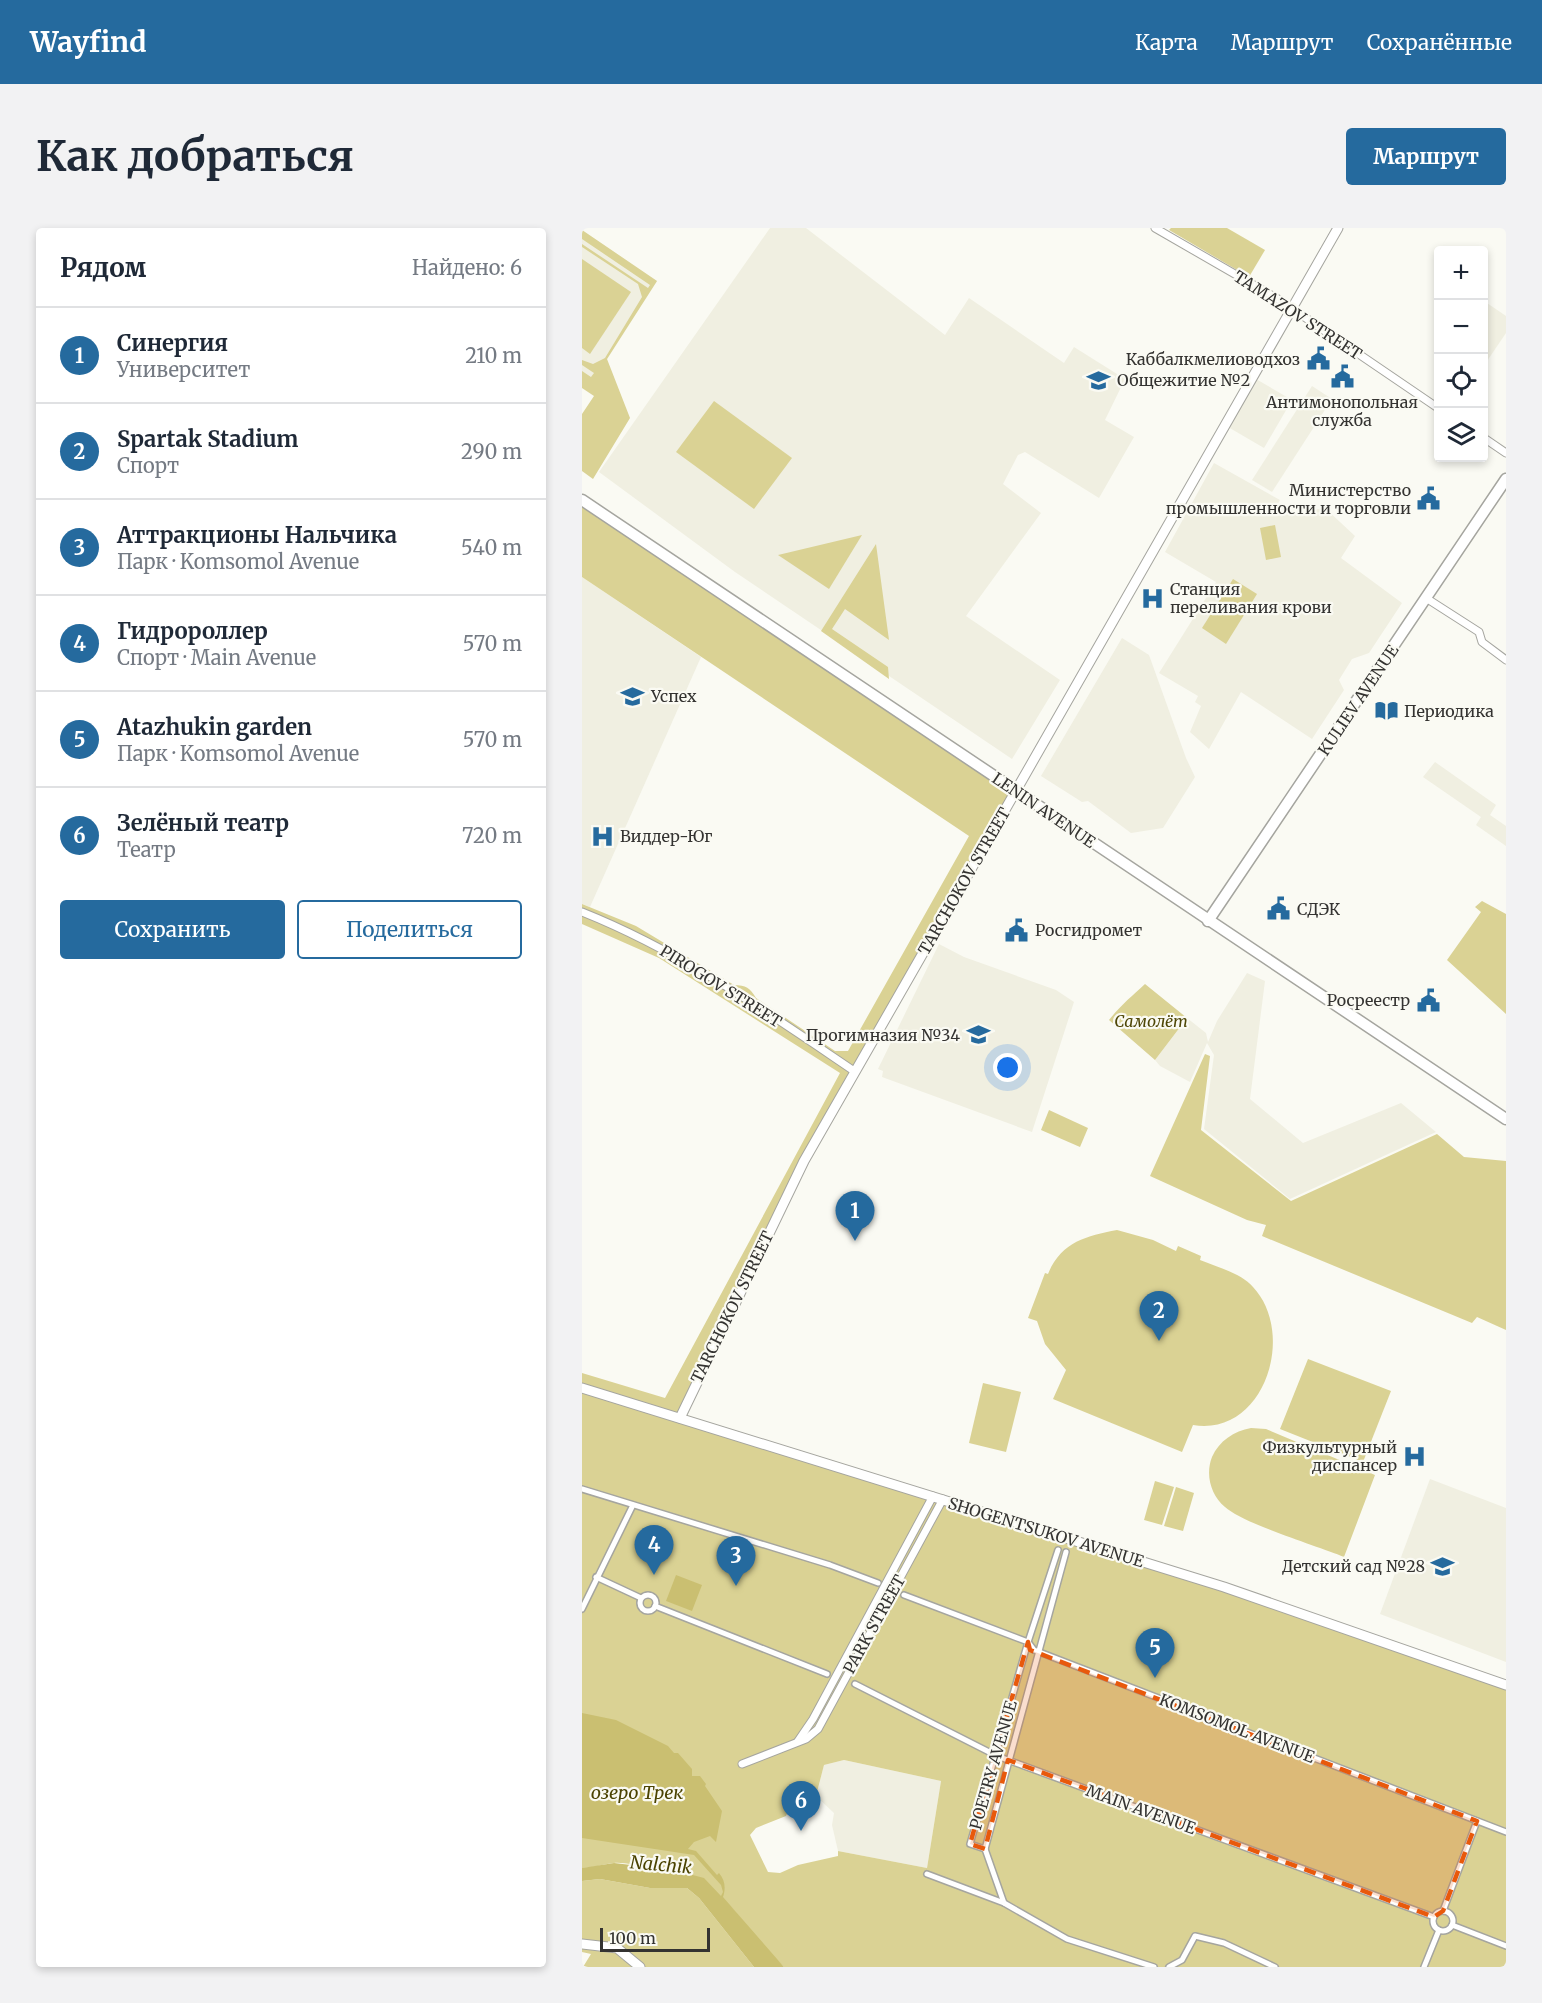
<!DOCTYPE html>
<html lang="ru">
<head>
<meta charset="utf-8">
<style>
  :root { --surface:#fff; --page:#f2f2f3; --text:#1f2937; --muted:#747a83; --line:#e0e1e3; --accent:#256a9e }
  body { margin:0; font-family:Merriweather,serif; background:var(--page); color:var(--text) }
  .controls { position:absolute; right:18px; top:18px; display:grid; overflow:hidden; border-radius:6px; box-shadow:0 3px 9px #0003 }
  .controls button { width:54px; height:54px; display:grid; place-items:center; padding:0; border:0; border-bottom:2px solid var(--line); background:var(--surface); color:var(--text); font:30px sans-serif }
  .scale { position:absolute; left:18px; bottom:15px; width:110px; box-sizing:border-box; padding-left:6px; border:3px solid #343331; border-top:0; font-size:16px; line-height:21px; white-space:nowrap; color:#343331; -webkit-text-stroke:4px #fafaf3; paint-order:stroke }
  .you { position:absolute; left:426px; top:840px; width:21px; height:21px; margin:-15px; border:4px solid #fff; border-radius:50%; background:#1a73e8; box-shadow:0 0 0 9px #1a73e833 }
  .badge { display:grid; place-items:center; width:39px; height:39px; border-radius:50%; background:var(--accent); color:#fff; font-size:20px; font-weight:700 }
  .pin { position:absolute; translate:-50% -50px; filter:drop-shadow(0 2px 3px #0008) }
  .pin::after { content:''; position:absolute; top:32px; width:21px; height:18px; background:inherit; clip-path:polygon(0 0,100% 0,50% 100%) }
  .list { margin:0; padding:0; list-style:none }
  h2 { display:flex; justify-content:space-between; align-items:center; height:78px; margin:0; padding:0 24px; font-size:26px }
  h2 small { font-size:20px; font-weight:400; color:var(--muted) }
  .list li { display:grid; grid-template-columns:39px 1fr auto; gap:18px; align-items:center; box-sizing:border-box; height:96px; padding:0 24px; border-top:2px solid var(--line) }
  .list b { display:block; font-size:22px; white-space:nowrap }
  .list p { margin:0; font-size:20px; white-space:nowrap; color:var(--muted) }
  .list em { font-size:20px; font-style:normal; color:var(--muted) }
  .actions { display:flex; gap:12px; padding:18px 24px }
  .actions a { flex:1; padding:14px 0; border:2px solid var(--accent); border-radius:6px; text-align:center; font-size:21px; color:var(--accent) }
  .actions .main { background:var(--accent); color:#fff }
  .icon { flex:none; width:33px; height:33px; fill:none; stroke:currentColor; stroke-width:2; stroke-linecap:round; stroke-linejoin:round }
  .map { position:relative; flex:none; width:924px; height:1739px; overflow:hidden; border-radius:6px }
  header { display:flex; align-items:center; gap:36px; box-sizing:border-box; height:84px; padding:0 30px; background:var(--accent); color:#fff }
  header strong { font-size:28px }
  nav { display:flex; gap:33px; margin-inline-start:auto; font-size:21px }
  .intro { display:flex; align-items:center; justify-content:space-between; box-sizing:border-box; height:144px; padding:0 36px }
  h1 { margin:0; font-size:42px }
  .button { padding:15px 27px; border-radius:6px; background:var(--accent); color:#fff; font-size:21px; font-weight:700 }
  main { display:flex; gap:36px; padding:0 36px }
  aside { flex:1; background:var(--surface); border-radius:6px; box-shadow:0 3px 9px #0003 }
  .map>svg:first-child { display:block }
</style>
</head>
<body>
<header>
<strong>Wayfind</strong>
<nav><a>Карта</a><a>Маршрут</a><a>Сохранённые</a></nav>
</header>
<div class="intro"><h1>Как добраться</h1><a class="button">Маршрут</a></div>
<main>
<aside>
<h2>Рядом<small>Найдено: 6</small></h2>
<ul class="list">
<li><span class="badge">1</span><div><b>Синергия</b><p>Университет</p></div><em>210 m</em></li>
<li><span class="badge">2</span><div><b>Spartak Stadium</b><p>Спорт</p></div><em>290 m</em></li>
<li><span class="badge">3</span><div><b>Аттракционы Нальчика</b><p>Парк · Komsomol Avenue</p></div><em>540 m</em></li>
<li><span class="badge">4</span><div><b>Гидророллер</b><p>Спорт · Main Avenue</p></div><em>570 m</em></li>
<li><span class="badge">5</span><div><b>Atazhukin garden</b><p>Парк · Komsomol Avenue</p></div><em>570 m</em></li>
<li><span class="badge">6</span><div><b>Зелёный театр</b><p>Театр</p></div><em>720 m</em></li>
</ul>
<div class="actions"><a class="main">Сохранить</a><a>Поделиться</a></div>
</aside>
<div class="map">
<svg width="924" height="1739" viewBox="0 0 924 1739">
  <rect width="100%" height="100%" fill="#fafaf3"/>
  <g fill="#f0efe1">
    <polygon points="188,0 224,0 363,107 387,70 482,135 492,119 543,151 523,192 552,209 517,270 443,224 436,227 421,256 459,285 384,388 478,452 430,531 153,344 17,244"/>
    <polygon points="0,2 75,53 6,161 0,157"/>
    <polygon points="902,73 924,88 924,105 903,136"/>
    <polygon points="674,151 710,172 682,220 646,199"/>
    <polygon points="730,158 750,171 690,264 670,252"/>
    <polygon points="632,235 698,272 689,288 743,280 773,308 759,330 820,375 787,425 770,431 757,452 762,462 730,511 659,464 627,521 608,504 619,478 613,474 616,468 577,445 634,354 583,324"/>
    <polygon points="0,349 119,429 8,679 0,676"/>
    <polygon points="540,410 567,427 604,530 613,549 581,600 549,605 506,573 500,574 459,548"/>
    <polygon points="853,534 914,577 908,587 924,598 924,618 894,597 899,589 841,549"/>
    <polygon points="357,716 382,729 474,762 492,774 450,904 300,849 301,843 296,841"/>
    <polygon points="665,745 683,753 668,871 721,915 819,875 854,904 708,971 622,901 632,827 625,815 608,854 578,838 573,832 605,790 624,805 626,814 635,793"/>
    <polygon points="848,1251 924,1280 924,1434 798,1386"/>
    <polygon points="262,1532 359,1553 345,1640 256,1623 250,1597 252,1585 234,1568 242,1537"/>
  </g>
  <g fill="#dad294" fill-rule="evenodd">
    <polygon points="589,0 645,0 683,22 667,49 587,2"/>
    <polygon points="0,2 75,53 25,131 48,190 11,251 0,243 0,186 12,168 0,160 0,143 9,149 12,145 0,137 0,132 11,136 23,130 60,69 56,56 0,19 0,16 66,60 68,57 0,11"/>
    <polygon points="0,31 49,64 8,126 0,120"/>
    <polygon points="132,173 210,230 172,281 94,224"/>
    <path d="M0,272L434,563L222,933L98,1190L642,1359L924,1457V1739H202C151,1690 144,1647 65,1639C54,1638 42,1634 32,1635C21,1636 11,1640 0,1640V1145L83,1170L258,845L77,730L0,696V676L54,698L152,757C164,757 168,760 174,770L253,823H266L387,608L0,349ZM262,1532L359,1553L345,1640L256,1623V1628L216,1637L198,1645L186,1644L168,1607L174,1600L204,1588L218,1557L234,1568L242,1537Z"/>
    <polygon points="693,297 699,329 684,332 678,300"/>
    <polygon points="280,307 247,361 196,327"/>
    <polygon points="294,316 307,412 263,381 250,401 306,439 307,451 239,403"/>
    <polygon points="651,351 675,366 644,416 620,400"/>
    <polygon points="900,673 924,686 924,786 865,732 899,684 893,679"/>
    <path d="M563,756L605,790L573,832L527,792C539,777 550,768 563,756Z"/>
    <polygon points="623,826 628,828 619,902 709,973 855,906 882,929 924,933 924,1102 895,1089 890,1095 680,1008 684,997 665,992 568,948"/>
    <polygon points="467,882 506,900 498,919 459,902"/>
    <path d="M535,1002L571,1012L594,1023L596,1018L619,1028L618,1032C635,1039 659,1045 671,1059C715,1106 682,1209 611,1197L600,1224L471,1171L484,1142L463,1116L455,1093L446,1090L463,1045L466,1046C479,1014 504,1008 535,1002Z"/>
    <polygon points="726,1131 809,1163 781,1234 698,1201"/>
    <polygon points="401,1155 439,1164 424,1224 387,1215"/>
    <path d="M669,1200L684,1201L793,1247L762,1329C735,1318 662,1296 643,1279C629,1267 623,1247 630,1229C637,1213 652,1203 669,1200Z"/>
    <polygon points="573,1253 592,1259 580,1297 562,1292"/>
    <polygon points="594,1259 612,1265 601,1303 582,1298"/>
    <polygon points="18,1651 68,1660 105,1660 117,1670 172,1739 1,1739 9,1726 0,1724 0,1653"/>
  </g>
  <g fill="#cabf71">
    <polygon points="94,1347 120,1357 110,1383 84,1373"/>
    <path d="M0,1485L34,1492L86,1518L92,1525H96L110,1541V1548H118L124,1556L123,1558L140,1583L134,1614L128,1608L112,1614L106,1621L114,1623L135,1647L137,1645C143,1652 144,1660 141,1669L202,1739H172L117,1670L105,1660H68L18,1651L0,1653V1640L32,1635L92,1642L122,1650L139,1668L141,1664L139,1657L112,1627L0,1610Z"/>
  </g>
  <g fill="none" stroke-linecap="round" stroke-linejoin="round">
    <defs>
      <g id="pedestrian">
        <polyline points="0,1261 248,1337 296,1355"/>
        <polyline points="14,1349 59,1370"/>
        <circle cx="66" cy="1375" r="8"/>
        <polyline points="322,1367 446,1414 452,1422 924,1604"/>
        <polyline points="73,1378 245,1446"/>
        <polyline points="0,1381 51,1277"/>
        <polyline points="273,1456 415,1528 852,1689"/>
        <polyline points="403,1621 388,1616 446,1414 476,1322"/>
        <polyline points="403,1621 484,1324"/>
        <polyline points="403,1621 422,1675"/>
        <polyline points="345,1646 422,1675 485,1711 572,1739"/>
        <polyline points="861,1683 895,1593"/>
        <circle cx="861" cy="1693" r="10"/>
        <polyline points="870,1697 924,1718"/>
        <polyline points="587,1739 600,1732 613,1708 642,1715 693,1739"/>
        <polyline points="842,1739 857,1702"/>
      </g>
      <g id="minor">
        <polyline points="573,0 696,71 856,180"/>
        <polyline points="902,210 924,225"/>
        <polyline points="844,370 897,404 900,414 924,432"/>
        <path d="M0,684C98,723 185,784 272,843"/>
        <polyline points="216,1513 231,1491 351,1268"/>
        <polyline points="160,1536 224,1511 236,1501 361,1271"/>
      </g>
      <g id="tertiary">
        <polyline points="0,1160 642,1359 924,1457"/>
        <polyline points="98,1190 222,933 756,0"/>
        <polyline points="0,1716 35,1720 58,1739"/>
      </g>
      <g id="secondary">
        <polyline points="0,272 924,891"/>
        <polyline points="626,693 924,251"/>
      </g>
    </defs>
    <use href="#pedestrian" stroke="#a5a59f" stroke-width="8"/>
    <use href="#minor" stroke="#a5a59f" stroke-width="9"/>
    <use href="#tertiary" stroke="#a5a59f" stroke-width="11"/>
    <use href="#secondary" stroke="#a5a59f" stroke-width="13"/>
    <use href="#pedestrian" stroke="#fff" stroke-width="5"/>
    <use href="#minor" stroke="#fff" stroke-width="7"/>
    <use href="#tertiary" stroke="#fff" stroke-width="9"/>
    <use href="#secondary" stroke="#fff" stroke-width="10"/>
  </g>
  <path fill="#e8590c" fill-opacity="0.2" stroke="#e8590c" stroke-width="4.5" stroke-dasharray="12 8" stroke-linejoin="round" d="M446,1414L448,1422L895,1593L861,1683L852,1689L426,1532L403,1621L388,1616Z"/>
  <defs>
    <symbol id="civic-bare" viewBox="-9 -9 18 18"><path d="M-.6-6.5H3V-4.5H.6V-3L4-1V1h2V6H-6V1h2V-1L-.6-3ZM-1.2 2.5V6h2.4V2.5Z" fill="#256a9e" stroke="#fafaf3" stroke-width="2.5" paint-order="stroke"/></symbol>
    <symbol id="university-bare" viewBox="-9 -9 18 18"><path d="M0-5L7-2L0 1L-7-2ZM-4 1L0 2.5L4 1V4Q0 6-4 4Z" fill="#256a9e" stroke="#fafaf3" stroke-width="2.5" paint-order="stroke"/></symbol>
    <symbol id="hospital-bare" viewBox="-9 -9 18 18"><path d="M-5-5h3v3.5h4V-5h3V5h-3V1.5h-4V5h-3Z" fill="#256a9e" stroke="#fafaf3" stroke-width="2.5" paint-order="stroke"/></symbol>
    <symbol id="school-bare" viewBox="-9 -9 18 18"><path d="M0-5L7-2L0 1L-7-2ZM-4 1L0 2.5L4 1V4Q0 6-4 4Z" fill="#256a9e" stroke="#fafaf3" stroke-width="2.5" paint-order="stroke"/></symbol>
    <symbol id="library-bare" viewBox="-9 -9 18 18"><path d="M-6-4Q-3-5.5-.7-3.5V5Q-3 3-6 4ZM6-4Q3-5.5 .7-3.5V5Q3 3 6 4Z" fill="#256a9e" stroke="#fafaf3" stroke-width="2.5" paint-order="stroke"/></symbol>
  </defs>
  <g fill-rule="evenodd">
    <use href="#civic-bare" x="720" y="114" width="33" height="33"/>
    <use href="#civic-bare" x="744" y="132" width="33" height="33"/>
    <use href="#university-bare" x="500" y="136" width="33" height="33"/>
    <use href="#civic-bare" x="830" y="254" width="33" height="33"/>
    <use href="#hospital-bare" x="554" y="354" width="33" height="33"/>
    <use href="#school-bare" x="34" y="452" width="33" height="33"/>
    <use href="#library-bare" x="788" y="466" width="33" height="33"/>
    <use href="#hospital-bare" x="4" y="592" width="33" height="33"/>
    <use href="#civic-bare" x="680" y="664" width="33" height="33"/>
    <use href="#civic-bare" x="418" y="686" width="33" height="33"/>
    <use href="#civic-bare" x="830" y="756" width="33" height="33"/>
    <use href="#school-bare" x="380" y="790" width="33" height="33"/>
    <use href="#hospital-bare" x="816" y="1212" width="33" height="33"/>
    <use href="#school-bare" x="844" y="1322" width="33" height="33"/>
  </g>
  <g text-anchor="middle" stroke-width="4.5" stroke-linejoin="round" paint-order="stroke">
    <g font-size="16" fill="#343331" stroke="#fafaf3">
      <text transform="translate(716 87) rotate(33)" y="6">TAMAZOV STREET</text>
      <text transform="translate(776 472) rotate(-56)" y="6">KULIEV AVENUE</text>
      <text transform="translate(462 582) rotate(34)" y="6">LENIN AVENUE</text>
      <text transform="translate(382 653) rotate(-60)" y="6">TARCHOKOV STREET</text>
      <text transform="translate(139 758) rotate(32)" y="6">PIROGOV STREET</text>
      <text transform="translate(150 1079) rotate(-64)" y="6">TARCHOKOV STREET</text>
      <text transform="translate(464 1304) rotate(17)" y="6">SHOGENTSUKOV AVENUE</text>
      <text transform="translate(292 1396) rotate(-61)" y="6">PARK STREET</text>
      <text transform="translate(655 1500) rotate(21)" y="6">KOMSOMOL AVENUE</text>
      <text transform="translate(411 1537) rotate(-74)" y="6">POETRY AVENUE</text>
      <text transform="translate(559 1581) rotate(20)" y="6">MAIN AVENUE</text>
    </g>
    <g font-size="16" fill="#343331" stroke="#fafaf3" text-anchor="start">
      <text x="718" y="137" text-anchor="end">Каббалкмелиоводхоз</text>
      <text x="535" y="158">Общежитие №2</text>
      <text x="760" y="180" text-anchor="middle">Антимонопольная<tspan x="760" dy="18">служба</tspan></text>
      <text x="829" y="268" text-anchor="end">Министерство<tspan x="829" dy="18">промышленности и торговли</tspan></text>
      <text x="588" y="367">Станция<tspan x="588" dy="18">переливания крови</tspan></text>
      <text x="69" y="474">Успех</text>
      <text x="822" y="489">Периодика</text>
      <text x="38" y="614">Виддер-Юг</text>
      <text x="715" y="687">СДЭК</text>
      <text x="453" y="708">Росгидромет</text>
      <text x="828" y="778" text-anchor="end">Росреестр</text>
      <text x="378" y="813" text-anchor="end">Прогимназия №34</text>
      <text x="815" y="1225" text-anchor="end">Физкультурный<tspan x="815" dy="18">диспансер</tspan></text>
      <text x="843" y="1344" text-anchor="end">Детский сад №28</text>
    </g>
    <g font-size="16" font-style="italic" fill="#4e4606" stroke="#fafaf3">
      <text x="569" y="799">Самолёт</text>
    </g>
    <g font-size="18" font-style="italic" fill="#4b4302" stroke="#fafaf3">
      <text x="55" y="1571">озеро Трек</text>
      <text transform="translate(79 1637) rotate(5)" y="6">Nalchik</text>
    </g>
  </g>
</svg>
<div class="controls">
<button>+</button>
<button>−</button>
<button><svg class="icon" aria-label="locate" viewBox="0 0 24 24"><circle cx="12" cy="12" r="6"/><path d="M12 2v4M12 18v4M2 12h4M18 12h4"/></svg></button>
<button><svg class="icon" aria-label="layers" viewBox="0 0 24 24"><path d="M12 4l9 5-9 5-9-5zM3 14l9 5 9-5"/></svg></button>
</div>
<div class="scale">100 m</div>
<div class="you"></div>
<div class="pin badge" style="left:273px;top:1013px">1</div>
<div class="pin badge" style="left:577px;top:1113px">2</div>
<div class="pin badge" style="left:154px;top:1358px">3</div>
<div class="pin badge" style="left:72px;top:1347px">4</div>
<div class="pin badge" style="left:573px;top:1450px">5</div>
<div class="pin badge" style="left:219px;top:1603px">6</div>
</div>
</main>
</body>
</html>
